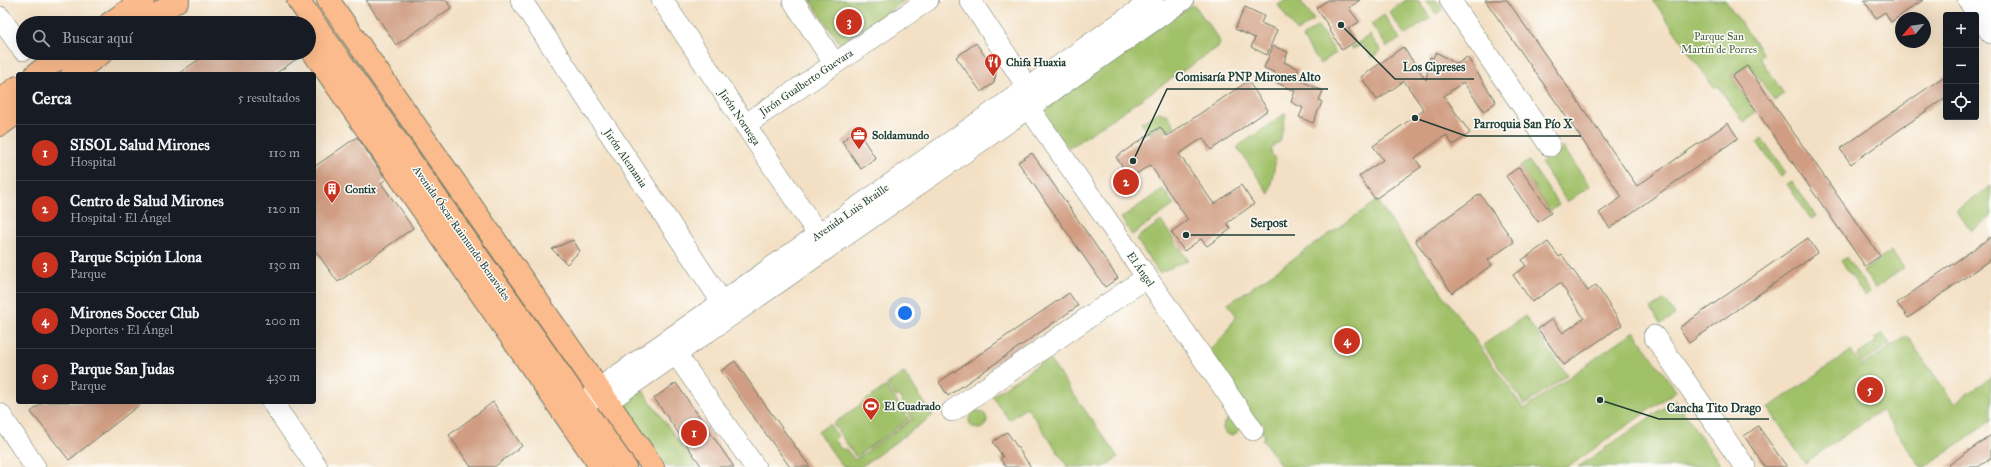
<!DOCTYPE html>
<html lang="es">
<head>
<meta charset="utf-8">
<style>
  :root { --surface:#171b24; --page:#242831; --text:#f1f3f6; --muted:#9ea1a6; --line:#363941; --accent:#c8321e }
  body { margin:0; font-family:"IM FELL Great Primer",serif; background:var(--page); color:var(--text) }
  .controls { position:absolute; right:12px; top:12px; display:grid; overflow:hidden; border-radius:4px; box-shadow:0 4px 16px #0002 }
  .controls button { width:36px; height:36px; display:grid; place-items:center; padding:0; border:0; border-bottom:1px solid var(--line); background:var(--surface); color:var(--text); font:20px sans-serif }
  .compass { position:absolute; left:1895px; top:12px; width:36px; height:36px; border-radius:50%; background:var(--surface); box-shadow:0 4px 16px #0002; rotate:241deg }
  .you { position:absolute; left:905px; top:313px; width:14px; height:14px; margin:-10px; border:3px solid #fff; border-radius:50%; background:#1a73e8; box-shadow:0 0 0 6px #1a73e833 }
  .badge { display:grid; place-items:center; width:26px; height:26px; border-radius:50%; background:var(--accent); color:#fff; font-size:13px; font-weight:700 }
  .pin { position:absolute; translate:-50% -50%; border:2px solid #fff; box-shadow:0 1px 4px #0006 }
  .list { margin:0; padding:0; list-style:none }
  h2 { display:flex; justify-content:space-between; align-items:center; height:52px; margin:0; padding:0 16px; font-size:17px }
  h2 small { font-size:13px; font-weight:400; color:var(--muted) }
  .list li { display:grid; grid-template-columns:26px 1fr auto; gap:12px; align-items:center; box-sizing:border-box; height:56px; padding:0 16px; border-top:1px solid var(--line) }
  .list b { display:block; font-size:15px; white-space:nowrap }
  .list p { margin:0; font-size:13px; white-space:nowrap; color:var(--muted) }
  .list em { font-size:13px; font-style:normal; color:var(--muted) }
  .icon { flex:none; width:22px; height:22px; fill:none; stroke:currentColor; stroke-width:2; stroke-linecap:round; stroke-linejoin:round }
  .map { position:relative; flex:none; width:1991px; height:467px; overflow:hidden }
  .search { position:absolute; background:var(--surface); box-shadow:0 4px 16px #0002; left:16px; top:16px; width:300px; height:44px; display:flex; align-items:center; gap:10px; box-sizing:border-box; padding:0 14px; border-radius:22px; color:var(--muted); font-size:15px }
  .panel { position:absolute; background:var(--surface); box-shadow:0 4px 16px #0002; left:16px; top:72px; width:300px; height:332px; border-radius:4px }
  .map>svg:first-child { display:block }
</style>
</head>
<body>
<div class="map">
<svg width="1991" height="467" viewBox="0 0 1991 467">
  <rect width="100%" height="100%" fill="#fdfcf7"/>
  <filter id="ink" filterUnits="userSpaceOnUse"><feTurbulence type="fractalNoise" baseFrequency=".025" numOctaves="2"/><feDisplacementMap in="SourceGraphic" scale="8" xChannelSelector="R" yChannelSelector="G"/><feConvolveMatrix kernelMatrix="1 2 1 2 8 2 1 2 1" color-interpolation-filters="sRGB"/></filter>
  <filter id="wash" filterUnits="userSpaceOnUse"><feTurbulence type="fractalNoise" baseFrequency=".012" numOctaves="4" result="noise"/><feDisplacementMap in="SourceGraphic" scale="16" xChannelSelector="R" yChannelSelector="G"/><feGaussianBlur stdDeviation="0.9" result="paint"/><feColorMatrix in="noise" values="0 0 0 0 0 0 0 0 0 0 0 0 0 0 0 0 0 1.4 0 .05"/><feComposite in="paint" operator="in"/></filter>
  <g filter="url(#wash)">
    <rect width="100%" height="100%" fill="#f3e0c4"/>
    <g fill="#a1c169" stroke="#607f4e">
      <polygon points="810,0 905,0 840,44"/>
      <polygon points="1286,0 1300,0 1314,20 1297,32 1278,5"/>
      <polygon points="1406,0 1418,0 1430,18 1405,35 1389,12"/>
      <polygon points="1426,0 1436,0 1443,9 1436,14"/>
      <polygon points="1653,0 1725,0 1763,54 1759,57 1784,94 1774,100 1749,64 1731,76 1756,113 1743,122 1718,86 1714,88"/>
      <polygon points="1192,5 1196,7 1218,38 1220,43 1218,47 1069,148 1041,113 1042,106"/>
      <polygon points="1384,15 1400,39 1387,47 1371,24"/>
      <polygon points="1318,26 1336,53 1320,64 1302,37"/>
      <polygon points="1370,35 1381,51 1372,58 1362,44 1352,50 1350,48"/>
      <polygon points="1159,112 1168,115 1175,126 1166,133 1161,125 1149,134 1141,123"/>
      <polygon points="1286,113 1280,142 1275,144 1271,149 1272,156 1276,159 1269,194 1237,147"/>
      <polygon points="1762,138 1786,173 1781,177 1757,142"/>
      <polygon points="1563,147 1590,186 1567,202 1541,163"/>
      <polygon points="1529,161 1559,205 1550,211 1520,166"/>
      <polygon points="1792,181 1816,216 1811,219 1787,184"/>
      <polygon points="1991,186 1991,217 1971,231 1956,210"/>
      <polygon points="1163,189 1174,205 1132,235 1121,218"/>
      <polygon points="1377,201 1524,409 1634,331 1676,391 1568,467 1282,467 1262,439 1265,436 1209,355 1210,350 1227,332 1236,315 1228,304"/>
      <polygon points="1161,221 1188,260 1159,273 1136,239"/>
      <polygon points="1892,251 1904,268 1875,288 1863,271"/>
      <polygon points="1846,257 1870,292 1865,296 1841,261"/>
      <polygon points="1665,300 1675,315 1661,324 1651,309"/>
      <polygon points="1525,316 1567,375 1525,405 1483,345"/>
      <polygon points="1882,333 1890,344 1862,363 1857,355 1876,342 1874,339"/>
      <polygon points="1907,336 1954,403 1991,377 1991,421 1925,467 1921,467 1881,410 1805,463 1768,408 1851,351 1862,366"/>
      <polygon points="1048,358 1118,457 1104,467 1068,467 1027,407 1009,420 992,396"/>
      <polygon points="904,373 933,415 861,467 843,467 818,432 829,424 838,436 834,440 842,450 845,448 855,460 912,419 899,396 896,397 887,384"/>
      <polygon points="639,385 697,467 667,467 621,402"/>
      <polygon points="886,386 909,419 856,457 833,424"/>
      <polygon points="1675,400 1722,467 1578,467"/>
      <circle cx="978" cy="420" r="9"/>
      <circle cx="1231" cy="427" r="8"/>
    </g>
    <g id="blocks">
      <g fill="#d09d82">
        <polygon points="366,0 446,0 451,8 396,45"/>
        <polygon points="1328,0 1360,0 1349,8 1359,22 1348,29 1356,41 1342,50 1329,29 1330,28 1316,8"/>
        <polygon points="1485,0 1507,0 1637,186 1728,123 1738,138 1610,228 1599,213 1622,197"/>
        <polygon points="1864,0 1923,0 1891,22 1885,12 1876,18"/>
        <polygon points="1245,7 1264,16 1261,23 1277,30 1267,55 1251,47 1255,38 1235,29"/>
        <polygon points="976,43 996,72 994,83 981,92 956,57"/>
        <polygon points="1273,46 1288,52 1284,62 1299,69 1295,78 1323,91 1319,100 1322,102 1313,123 1299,117 1303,108 1291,102 1295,91 1275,82 1278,74 1264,68"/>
        <polygon points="1403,47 1426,80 1430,57 1433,58 1436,52 1457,64 1467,57 1496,102 1484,111 1463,82 1444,96 1470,133 1453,145 1446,135 1415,158 1421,167 1375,199 1359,176 1383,160 1373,146 1424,110 1404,81 1377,100 1361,77"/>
        <polygon points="208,53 299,53 301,56 275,74 178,74"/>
        <polygon points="1747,66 1880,256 1865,266 1732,76"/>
        <polygon points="1946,75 1946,97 1851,164 1840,149"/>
        <polygon points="1248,81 1268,110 1211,150 1203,138 1179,154 1214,204 1241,185 1254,204 1227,223 1231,229 1207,246 1201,239 1184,251 1171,232 1188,220 1150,165 1130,178 1116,157 1160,127 1167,136"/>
        <polygon points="857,130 876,159 861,169 842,141"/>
        <polygon points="357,137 386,179 381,183 413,228 338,282 314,249 314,167"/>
        <polygon points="1032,153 1118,278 1105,287 1018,162"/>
        <polygon points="1519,167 1551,213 1538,222 1506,176"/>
        <polygon points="1480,194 1514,242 1488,260 1492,265 1452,293 1415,240"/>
        <polygon points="1991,237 1991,259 1908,318 1897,303"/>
        <polygon points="1808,238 1818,253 1689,343 1679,328"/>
        <polygon points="573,240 580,251 567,264 552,249"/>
        <polygon points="1548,242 1559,257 1562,255 1588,291 1596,285 1622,325 1564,365 1538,329 1552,319 1563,333 1584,318 1560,283 1532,302 1513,275 1526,266 1522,260"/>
        <polygon points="1069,293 1078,306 948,396 939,382"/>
        <polygon points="735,361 764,403 810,467 790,467 763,430 721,371"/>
        <polygon points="676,383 734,467 702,467 654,398"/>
        <polygon points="43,402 143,402 69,460 31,412"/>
        <polygon points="493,402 522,446 494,467 471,467 449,435"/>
        <polygon points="1758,426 1787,467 1765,467 1744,436"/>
        <polygon points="1007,432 1031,467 1006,467 1000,459 1003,457 993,442"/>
        <polygon points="1991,435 1991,458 1978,467 1946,467"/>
      </g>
    </g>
  </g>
  <g filter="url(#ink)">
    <use href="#blocks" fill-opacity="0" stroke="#697666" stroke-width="1"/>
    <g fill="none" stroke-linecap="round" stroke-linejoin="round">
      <defs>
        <g id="minor">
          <polyline points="521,0 730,314"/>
          <polyline points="662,0 818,234"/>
          <polyline points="793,0 834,63"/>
          <polyline points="970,0 1028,88 1029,108 1253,430"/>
          <polyline points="1450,0 1550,146"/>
          <polyline points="1968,0 1991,33"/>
          <polyline points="1987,0 1991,6"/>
          <polyline points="0,17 23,50"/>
          <polyline points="745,125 928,0"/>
          <polyline points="1654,336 1745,467"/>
          <polyline points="676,354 755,467"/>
          <polyline points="272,402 317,467"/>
          <polyline points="589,402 598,389 621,373 1153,0"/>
          <polyline points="607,402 1183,0"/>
          <polyline points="952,411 1147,277"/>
          <polyline points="0,414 35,467"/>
        </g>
        <g id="major">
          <polyline points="298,0 625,467"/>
          <polyline points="328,0 653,467"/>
          <polyline points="110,23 143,0"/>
          <polyline points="145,23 178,0"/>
          <polyline points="309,46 601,467"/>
          <polyline points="36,74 66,53"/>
          <polyline points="72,74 102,53"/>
          <polyline points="0,100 18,87"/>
          <polyline points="0,125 18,112"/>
        </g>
      </defs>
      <use href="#minor" stroke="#697666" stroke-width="22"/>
      <use href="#major" stroke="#697666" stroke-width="24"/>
      <use href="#minor" stroke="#fff" stroke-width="21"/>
      <use href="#major" stroke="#fbbb8c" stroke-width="22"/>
    </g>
  </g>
  <defs>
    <symbol id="restaurant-pin" viewBox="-11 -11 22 30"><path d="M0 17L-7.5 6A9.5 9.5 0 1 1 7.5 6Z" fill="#c8321e" stroke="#fdfcf7"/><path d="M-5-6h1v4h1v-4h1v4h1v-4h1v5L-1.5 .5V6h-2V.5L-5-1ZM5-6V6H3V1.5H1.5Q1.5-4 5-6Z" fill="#fff"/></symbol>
    <symbol id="office-pin" viewBox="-11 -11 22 30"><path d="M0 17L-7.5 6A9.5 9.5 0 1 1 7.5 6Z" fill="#c8321e" stroke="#fdfcf7"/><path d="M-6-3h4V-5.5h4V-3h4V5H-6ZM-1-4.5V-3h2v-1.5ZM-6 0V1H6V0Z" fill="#fff"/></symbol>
    <symbol id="building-pin" viewBox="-11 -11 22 30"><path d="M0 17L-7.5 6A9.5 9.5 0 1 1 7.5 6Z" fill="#c8321e" stroke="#fdfcf7"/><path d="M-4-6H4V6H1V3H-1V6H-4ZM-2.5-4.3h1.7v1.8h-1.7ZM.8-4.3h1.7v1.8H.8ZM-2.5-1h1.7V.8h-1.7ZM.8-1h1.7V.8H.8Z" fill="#fff"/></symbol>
    <symbol id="stadium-pin" viewBox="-11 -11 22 30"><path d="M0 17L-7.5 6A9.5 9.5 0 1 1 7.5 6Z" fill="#c8321e" stroke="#fdfcf7"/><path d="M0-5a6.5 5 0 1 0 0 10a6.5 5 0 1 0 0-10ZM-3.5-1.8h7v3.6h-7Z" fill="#fff"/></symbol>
  </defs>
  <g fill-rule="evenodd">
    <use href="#restaurant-pin" x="983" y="52" width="20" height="27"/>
    <use href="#office-pin" x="849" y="125" width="20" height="27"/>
    <use href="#building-pin" x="322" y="179" width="20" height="27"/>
    <use href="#stadium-pin" x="861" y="396" width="20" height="27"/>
  </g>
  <g text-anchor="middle" stroke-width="3" stroke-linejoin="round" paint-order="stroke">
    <g font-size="11" fill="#405e41" stroke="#fdfcf7">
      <text x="1719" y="40">Parque San<tspan x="1719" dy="13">Martín de Porres</tspan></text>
    </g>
    <g font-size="11" font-weight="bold" fill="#1f3d34" stroke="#fdfcf7" text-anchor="start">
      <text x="1006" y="66">Chifa Huaxia</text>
      <text x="872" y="139">Soldamundo</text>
      <text x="345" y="193">Contix</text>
      <text x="884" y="410">El Cuadrado</text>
    </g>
    <g font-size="11" fill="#1f3d34" stroke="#fdfcf7">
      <text transform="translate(806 82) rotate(-34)" y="4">Jirón Gualberto Guevara</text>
      <text transform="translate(740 117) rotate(56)" y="4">Jirón Noruega</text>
      <text transform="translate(626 158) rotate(56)" y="4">Jirón Alemania</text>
      <text transform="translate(850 212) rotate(-35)" y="4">Avenida Luis Braille</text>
      <text transform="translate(462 233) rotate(55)" y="4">Avenida Óscar Raimundo Benavides</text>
      <text transform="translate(1141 269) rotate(55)" y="4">El Ángel</text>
    </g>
  </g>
  <path fill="none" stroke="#1f3d34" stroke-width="1.5" d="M1341 25L1395 79H1474M1133 161L1167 89H1328M1415 118L1466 136H1581M1186 235L1242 235H1295M1600 400L1659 419H1769"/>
  <g fill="#1f3d34" stroke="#fdfcf7" stroke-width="1.5">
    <circle cx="1341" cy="25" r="4"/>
    <circle cx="1133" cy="161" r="4"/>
    <circle cx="1415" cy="118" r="4"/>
    <circle cx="1186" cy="235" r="4"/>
    <circle cx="1600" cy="400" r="4"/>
  </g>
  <g font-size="12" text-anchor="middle" font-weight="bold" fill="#1f3d34" stroke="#fdfcf7" stroke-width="3" stroke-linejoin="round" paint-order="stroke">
    <text x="1434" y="71">Los Cipreses</text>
    <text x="1248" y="81">Comisaría PNP Mirones Alto</text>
    <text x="1523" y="128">Parroquia San Pío X</text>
    <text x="1269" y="227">Serpost</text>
    <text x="1714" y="412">Cancha Tito Drago</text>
  </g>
</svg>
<div class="controls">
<button>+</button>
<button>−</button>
<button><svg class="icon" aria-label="locate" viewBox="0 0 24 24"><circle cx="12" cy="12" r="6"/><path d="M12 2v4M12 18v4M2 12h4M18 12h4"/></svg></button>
</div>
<svg class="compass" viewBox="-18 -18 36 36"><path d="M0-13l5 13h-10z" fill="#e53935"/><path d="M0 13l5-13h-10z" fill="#9ea1a6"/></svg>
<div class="you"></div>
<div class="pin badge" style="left:694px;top:433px">1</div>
<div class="pin badge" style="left:1126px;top:182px">2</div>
<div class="pin badge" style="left:849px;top:22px">3</div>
<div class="pin badge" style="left:1347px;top:341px">4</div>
<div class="pin badge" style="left:1870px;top:390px">5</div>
<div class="search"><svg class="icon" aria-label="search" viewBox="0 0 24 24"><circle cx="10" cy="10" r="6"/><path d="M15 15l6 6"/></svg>Buscar aquí</div>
<section class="panel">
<h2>Cerca<small>5 resultados</small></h2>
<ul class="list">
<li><span class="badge">1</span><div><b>SISOL Salud Mirones</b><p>Hospital</p></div><em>110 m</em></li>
<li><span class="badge">2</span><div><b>Centro de Salud Mirones</b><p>Hospital · El Ángel</p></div><em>120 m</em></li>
<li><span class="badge">3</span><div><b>Parque Scipión Llona</b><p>Parque</p></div><em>130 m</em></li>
<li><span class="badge">4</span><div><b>Mirones Soccer Club</b><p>Deportes · El Ángel</p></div><em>200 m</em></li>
<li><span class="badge">5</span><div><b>Parque San Judas</b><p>Parque</p></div><em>430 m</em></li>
</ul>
</section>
</div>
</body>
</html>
